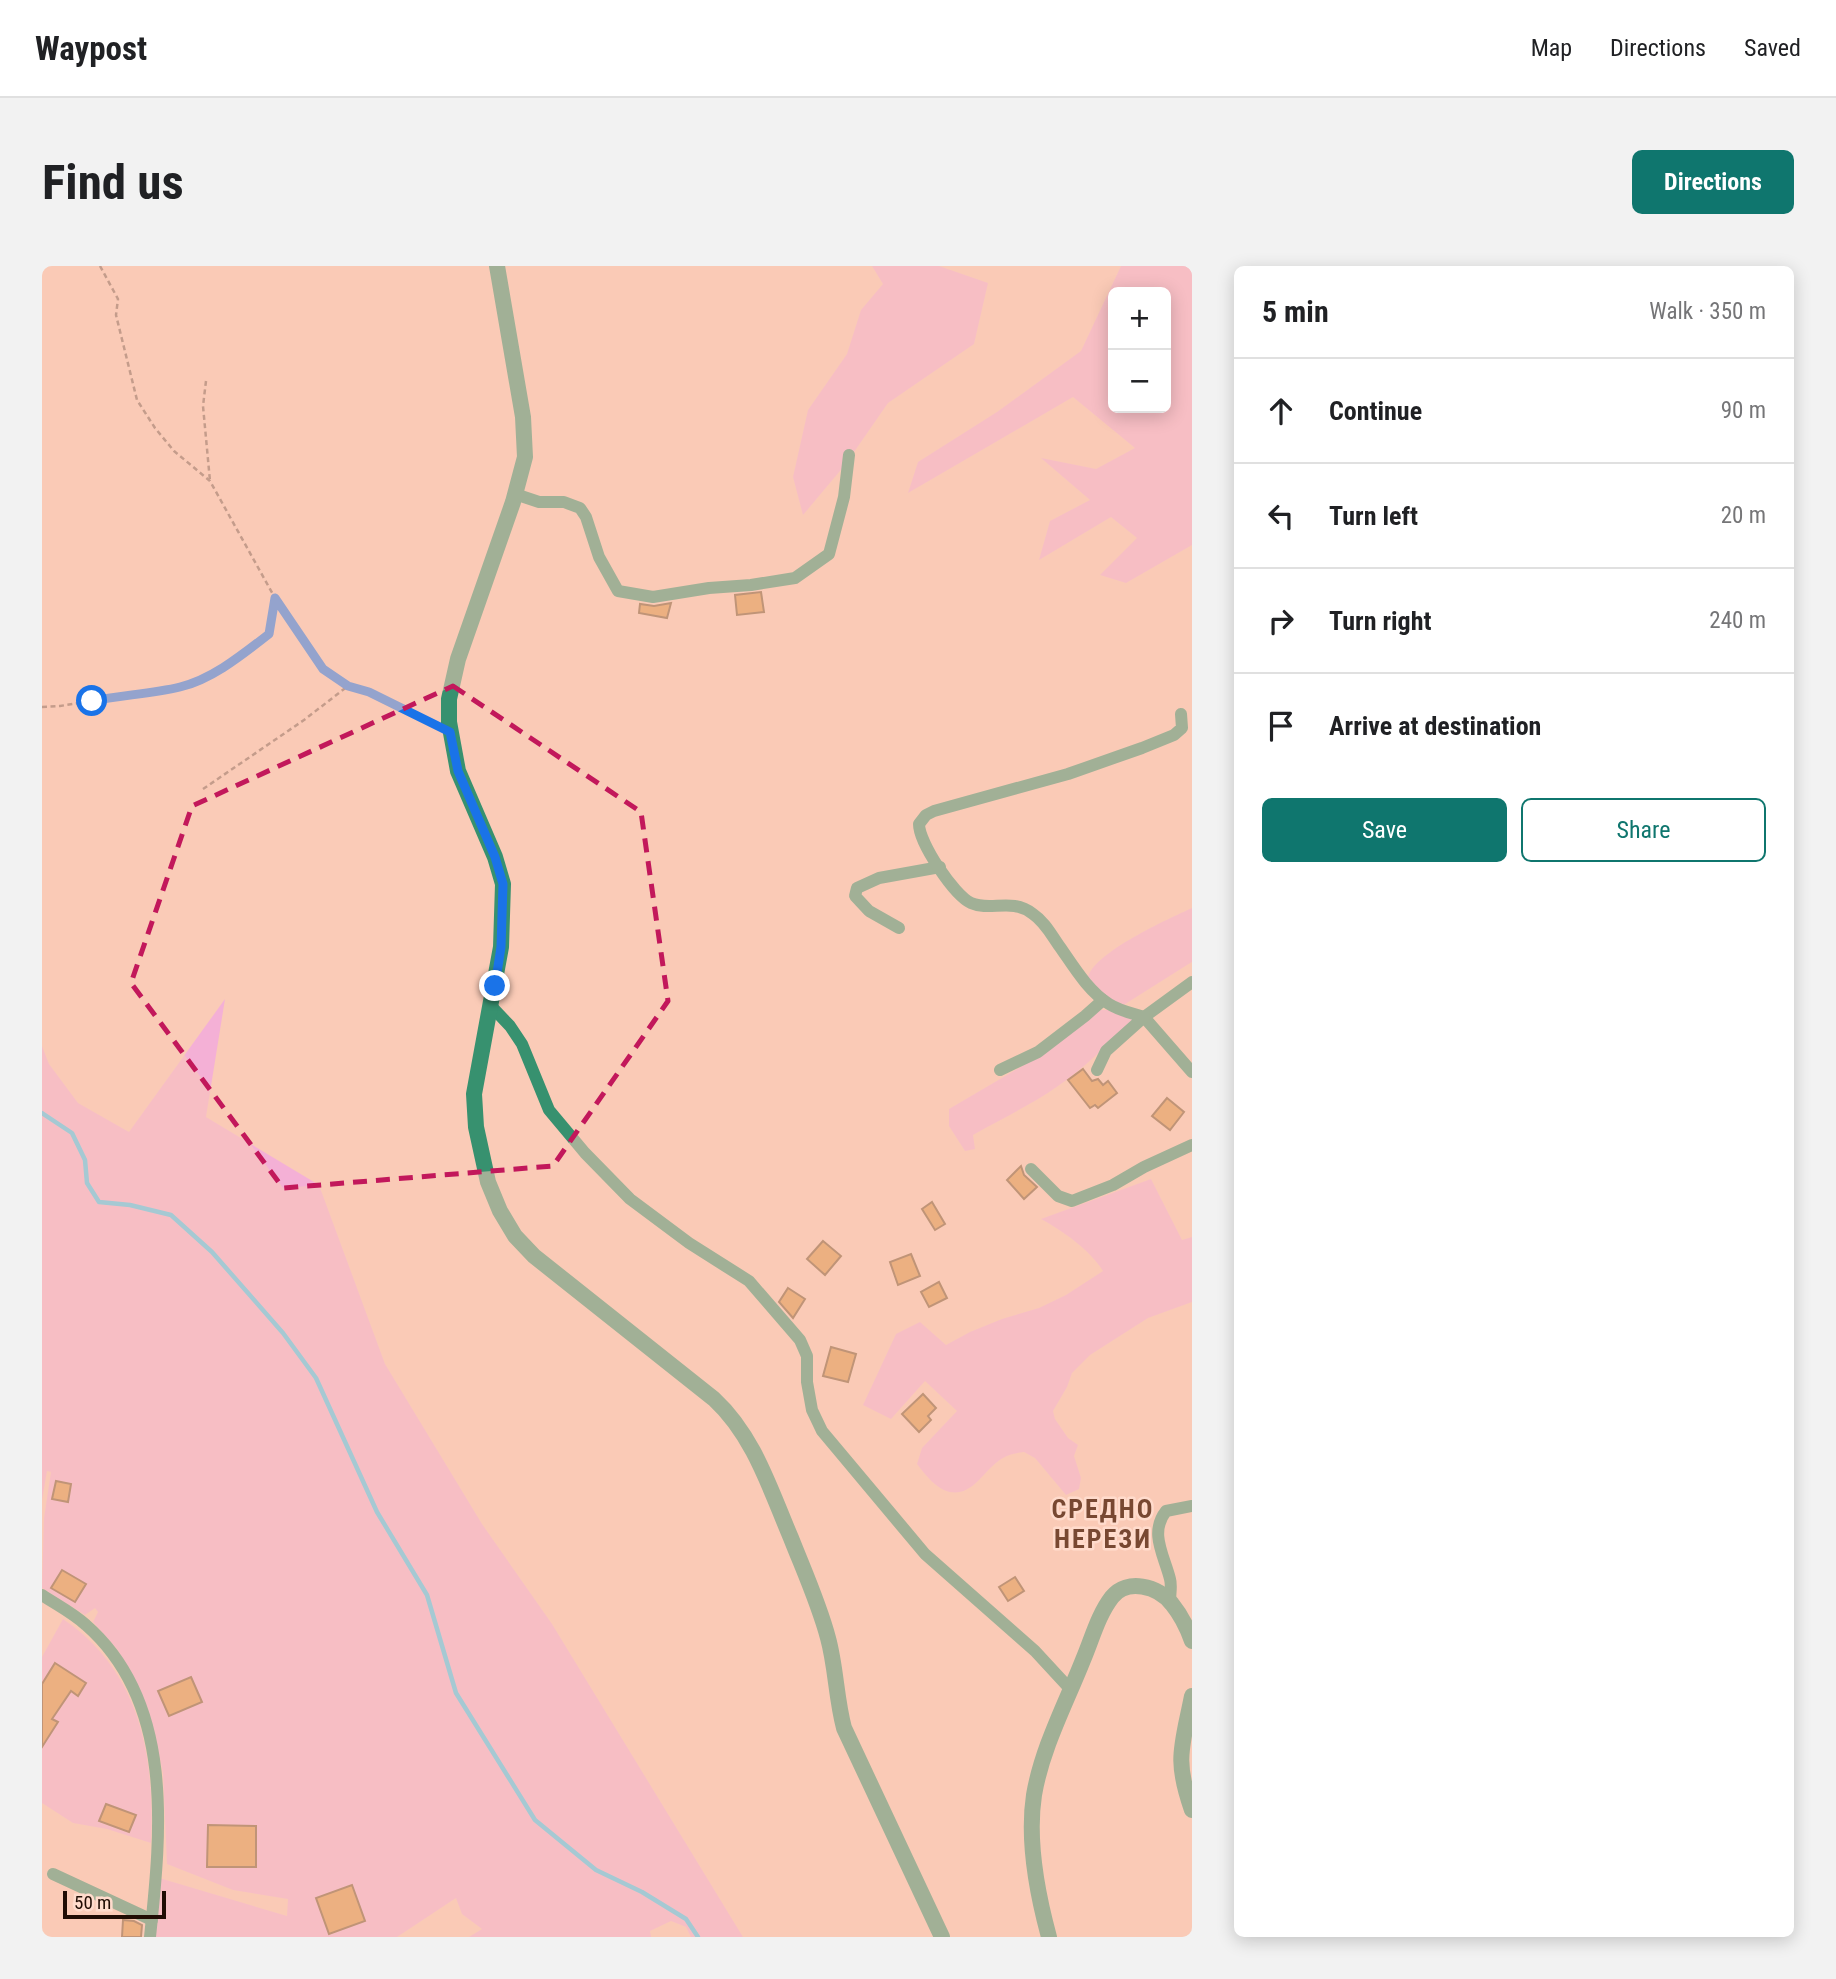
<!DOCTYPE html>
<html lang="en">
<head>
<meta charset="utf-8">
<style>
  :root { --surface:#fff; --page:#f2f2f2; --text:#202124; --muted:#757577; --line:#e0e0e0; --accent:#0f766e }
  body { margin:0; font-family:"Roboto Condensed",sans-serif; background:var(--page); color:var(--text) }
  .controls { position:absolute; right:21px; top:21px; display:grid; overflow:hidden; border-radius:10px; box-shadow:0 4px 18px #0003 }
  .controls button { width:63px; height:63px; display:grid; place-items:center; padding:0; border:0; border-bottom:2px solid var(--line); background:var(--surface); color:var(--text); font:35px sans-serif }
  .scale { position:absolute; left:21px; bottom:18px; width:103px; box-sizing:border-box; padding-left:7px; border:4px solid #200c04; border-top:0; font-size:19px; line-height:24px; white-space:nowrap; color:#200c04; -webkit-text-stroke:5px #ffdbcc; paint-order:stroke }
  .stop { position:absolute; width:21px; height:21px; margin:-16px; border:5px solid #1a73e8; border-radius:50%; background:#fff }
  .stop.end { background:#1a73e8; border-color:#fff; box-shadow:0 2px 7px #0008 }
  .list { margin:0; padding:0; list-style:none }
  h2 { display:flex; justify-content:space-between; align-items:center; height:91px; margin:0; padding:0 28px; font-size:30px }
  h2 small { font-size:23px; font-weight:400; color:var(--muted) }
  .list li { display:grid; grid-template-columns:46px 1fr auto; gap:21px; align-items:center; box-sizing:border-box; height:105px; padding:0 28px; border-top:2px solid var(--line) }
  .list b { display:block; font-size:26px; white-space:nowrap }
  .list em { font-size:23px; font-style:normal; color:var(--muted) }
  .actions { display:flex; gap:14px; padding:21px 28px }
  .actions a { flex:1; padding:16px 0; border:2px solid var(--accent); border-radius:10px; text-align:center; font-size:24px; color:var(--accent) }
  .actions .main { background:var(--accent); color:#fff }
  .icon { flex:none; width:38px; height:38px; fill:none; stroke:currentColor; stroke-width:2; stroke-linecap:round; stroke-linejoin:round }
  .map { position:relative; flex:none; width:1150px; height:1671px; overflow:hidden; border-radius:10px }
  header { display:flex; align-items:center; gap:42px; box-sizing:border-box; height:98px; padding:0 35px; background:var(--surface); border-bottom:2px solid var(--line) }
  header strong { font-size:33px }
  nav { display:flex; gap:38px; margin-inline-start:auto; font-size:24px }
  .intro { display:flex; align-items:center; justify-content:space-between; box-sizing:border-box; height:168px; padding:0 42px }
  h1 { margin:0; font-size:49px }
  .button { padding:18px 32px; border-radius:10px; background:var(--accent); color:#fff; font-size:24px; font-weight:700 }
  main { display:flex; gap:42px; padding:0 42px }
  aside { flex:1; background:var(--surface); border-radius:10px; box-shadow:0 4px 18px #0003 }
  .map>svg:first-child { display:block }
</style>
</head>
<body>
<header>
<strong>Waypost</strong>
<nav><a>Map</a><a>Directions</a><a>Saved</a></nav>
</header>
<div class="intro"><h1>Find us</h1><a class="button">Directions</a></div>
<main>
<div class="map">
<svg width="1150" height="1671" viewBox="0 0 1150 1671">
  <rect width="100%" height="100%" fill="#facbb7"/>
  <g fill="#f4b0d6" fill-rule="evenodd">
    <polygon points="830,0 897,0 946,17 932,78 846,137 803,199 761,249 751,211 766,144 805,88 819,44 841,18"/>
    <path d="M1079,0H1150V279L1084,317L1058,309L1095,272L1069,251L997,294L1008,255L1048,234L999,192L1054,203L1093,182L1031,131L866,227L876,196L955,146L1039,85ZM1071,26H1124V142H1071Z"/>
    <path d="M1150,642V696L1145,699L1080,740L1061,728L1046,711C1053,686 1126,653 1150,642Z"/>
    <polygon points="183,733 164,851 277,919 343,1098 440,1258 510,1358 701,1671 649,1671 644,1661 629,1655 608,1665 609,1671 427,1671 440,1663 420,1648 414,1632 355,1671 108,1671 114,1611 245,1650 246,1633 191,1624 125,1598 121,1507 114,1474 92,1412 75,1383 51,1356 56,1346 53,1342 43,1349 0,1322 2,1252 9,1206 5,1205 0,1234 0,780 7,798 36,837 87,866"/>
    <path d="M1057,744H1066L1094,753C1067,775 1045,801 1016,820C989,839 959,853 931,869L933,883L923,885L907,860V843L982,799Z"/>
    <path d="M1109,913L1140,974L1150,971V1036L1106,1052L1048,1089L1030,1107L1025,1121L1011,1145L1013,1153L1026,1172L1036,1179L1032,1190L1039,1212L1037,1223L1024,1229L993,1192L982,1186C975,1187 967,1188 961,1192C951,1198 945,1206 937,1214C912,1240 892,1221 875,1198L880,1182L915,1145L883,1115L849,1153L821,1139L854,1068L878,1056L904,1079L928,1066L960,1053L997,1042L1024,1029L1061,1005C1048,984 1021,965 999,953Z"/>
    <path d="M21,1353C98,1405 113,1489 109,1577L65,1563L31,1557L0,1537V1391Z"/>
  </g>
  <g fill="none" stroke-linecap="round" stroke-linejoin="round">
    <polyline stroke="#3ec8f6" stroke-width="4.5" points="0,847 30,867 43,894 45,917 57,936 88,939 129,949 170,986 241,1067 274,1112 335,1246 385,1329 414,1427 493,1554 554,1604 600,1626 644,1653 656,1671"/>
  </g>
  <g fill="#dc9140" stroke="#7a532c" stroke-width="2">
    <polygon points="719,326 722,346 695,349 693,329"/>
    <polygon points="629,337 625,352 597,347 598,338 612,340"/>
    <polygon points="1041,803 1050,815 1056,813 1061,819 1066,815 1075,827 1056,842 1053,839 1048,842 1026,814"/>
    <polygon points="1125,832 1142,846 1128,864 1110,850"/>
    <polygon points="979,900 982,909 995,921 982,933 965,914"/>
    <polygon points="890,936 903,958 893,964 880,943"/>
    <polygon points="781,975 799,990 783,1009 765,993"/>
    <polygon points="869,988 878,1010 856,1019 848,996"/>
    <polygon points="897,1016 905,1032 887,1041 879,1026"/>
    <polygon points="746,1022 763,1033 751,1052 737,1036"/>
    <polygon points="789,1081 814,1088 806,1116 781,1110"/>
    <polygon points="881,1128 894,1142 886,1150 889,1154 877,1166 860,1148"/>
    <polygon points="14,1215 29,1218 26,1236 10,1233"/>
    <polygon points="20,1304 44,1318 33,1336 9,1322"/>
    <polygon points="973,1311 982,1325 966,1335 957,1321"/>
    <polygon points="13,1397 44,1417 36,1430 29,1425 10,1453 16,1456 0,1481 0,1418"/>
    <polygon points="149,1411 160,1436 127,1450 116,1425"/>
    <polygon points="64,1538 94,1549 87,1566 57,1555"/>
    <polygon points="166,1559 214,1560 214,1601 165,1601"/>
    <polygon points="310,1619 323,1655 287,1668 274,1632"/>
    <polygon points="81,1654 92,1655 100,1659 99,1671 80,1671"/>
  </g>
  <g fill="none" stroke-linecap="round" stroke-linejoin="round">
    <g stroke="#846457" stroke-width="2.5" stroke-dasharray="5 3.5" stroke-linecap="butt">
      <polyline points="58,0 76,33 74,49 95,134 113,162 132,185 168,215 233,332 281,403 306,420 327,426 392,458"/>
      <polyline points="164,115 161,140 168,215"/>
      <polyline points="0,441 18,440 139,421 188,397 227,367 233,332"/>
      <polyline points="161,523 262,454 306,420"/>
    </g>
    <g stroke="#37916f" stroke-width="12">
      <polyline points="473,228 497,236 522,236 538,242 544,251 557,291 576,325 611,331 667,322 709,319 753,312 787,288 802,231 807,189"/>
      <polyline points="857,662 827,645 813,630 815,622 837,612 898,601"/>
      <polyline points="1150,716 1102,751 1150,806"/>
      <polyline points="448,739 468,760 480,778 507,844 543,887 588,933 647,977 707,1015 758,1074 765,1090 765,1116 770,1144 780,1165 883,1288 993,1385 1029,1424"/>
      <polyline points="958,804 996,786 1043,750 1061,734"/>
      <path d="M1055,804L1064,785L1102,751C1090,747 1078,745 1067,738C1046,725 1032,701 1018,681C1010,670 1003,656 991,648C969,631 949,646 929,637C912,629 877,577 877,558L884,549L892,545L1026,508L1100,482L1132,469L1140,462L1139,448"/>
      <polyline points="989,903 1016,930 1030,935 1071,919 1102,901 1150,879"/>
      <path d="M0,1329C15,1339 31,1347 44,1359C133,1437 119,1566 108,1671"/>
      <path d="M1128,1335C1128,1328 1130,1320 1128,1313C1122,1289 1107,1267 1124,1245L1150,1240"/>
      <polyline points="11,1608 110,1654"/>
    </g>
    <g stroke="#37916f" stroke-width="16">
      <path d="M455,0L481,151L483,191L471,236L416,393L407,433V456L416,505L453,591L461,618L459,681L432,828L434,861L446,916L458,945L473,970L492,990L672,1133C712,1170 728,1223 749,1272C762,1305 777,1338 786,1372C794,1401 794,1432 802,1462L900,1671"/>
      <path d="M1150,1430C1140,1481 1132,1493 1150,1544"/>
      <path d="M1007,1671C995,1627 985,1575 992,1529C1000,1482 1024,1437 1041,1394C1050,1373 1056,1349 1070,1331C1085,1312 1116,1320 1130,1338C1139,1349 1145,1361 1150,1375"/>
    </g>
  </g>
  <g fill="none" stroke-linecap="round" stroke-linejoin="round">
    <path stroke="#1a73e8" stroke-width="9" d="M50,435C79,429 109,428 138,421C171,413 201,388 227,368L233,332L281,403L306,420L327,426L408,466L416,505L453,591L461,618L459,681L453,720"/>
  </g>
  <path d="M0 0H1150V1671H0ZM411,420L599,546L626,735L511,900L241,922L89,717L150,540Z" fill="#facbb7" fill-opacity=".55" fill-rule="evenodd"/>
  <path fill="none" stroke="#c2185b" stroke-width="5" stroke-dasharray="14 9" stroke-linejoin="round" d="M411,420L599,546L626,735L511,900L241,922L89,717L150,540Z"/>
  <g text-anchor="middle" stroke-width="5" stroke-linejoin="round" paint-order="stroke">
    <g font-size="26" font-weight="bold" letter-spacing="2" fill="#784832" stroke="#ffdbcc">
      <text x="1061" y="1252">СРЕДНО<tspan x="1061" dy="30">НЕРЕЗИ</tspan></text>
    </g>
  </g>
</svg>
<div class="controls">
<button>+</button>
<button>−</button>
</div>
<div class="scale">50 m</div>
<div class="stop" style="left:50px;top:435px"></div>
<div class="stop end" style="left:453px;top:720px"></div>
</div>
<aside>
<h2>5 min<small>Walk · 350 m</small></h2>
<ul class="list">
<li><svg class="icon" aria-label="ahead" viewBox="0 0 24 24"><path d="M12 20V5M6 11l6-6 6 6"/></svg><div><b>Continue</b></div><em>90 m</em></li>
<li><svg class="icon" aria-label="left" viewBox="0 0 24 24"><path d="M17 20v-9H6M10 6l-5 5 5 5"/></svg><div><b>Turn left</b></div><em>20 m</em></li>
<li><svg class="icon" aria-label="right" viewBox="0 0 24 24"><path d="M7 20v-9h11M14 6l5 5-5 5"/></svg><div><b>Turn right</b></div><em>240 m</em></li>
<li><svg class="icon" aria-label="arrive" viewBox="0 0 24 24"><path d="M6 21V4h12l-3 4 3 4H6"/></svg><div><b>Arrive at destination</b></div></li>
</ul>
<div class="actions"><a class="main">Save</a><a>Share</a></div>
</aside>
</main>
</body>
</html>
